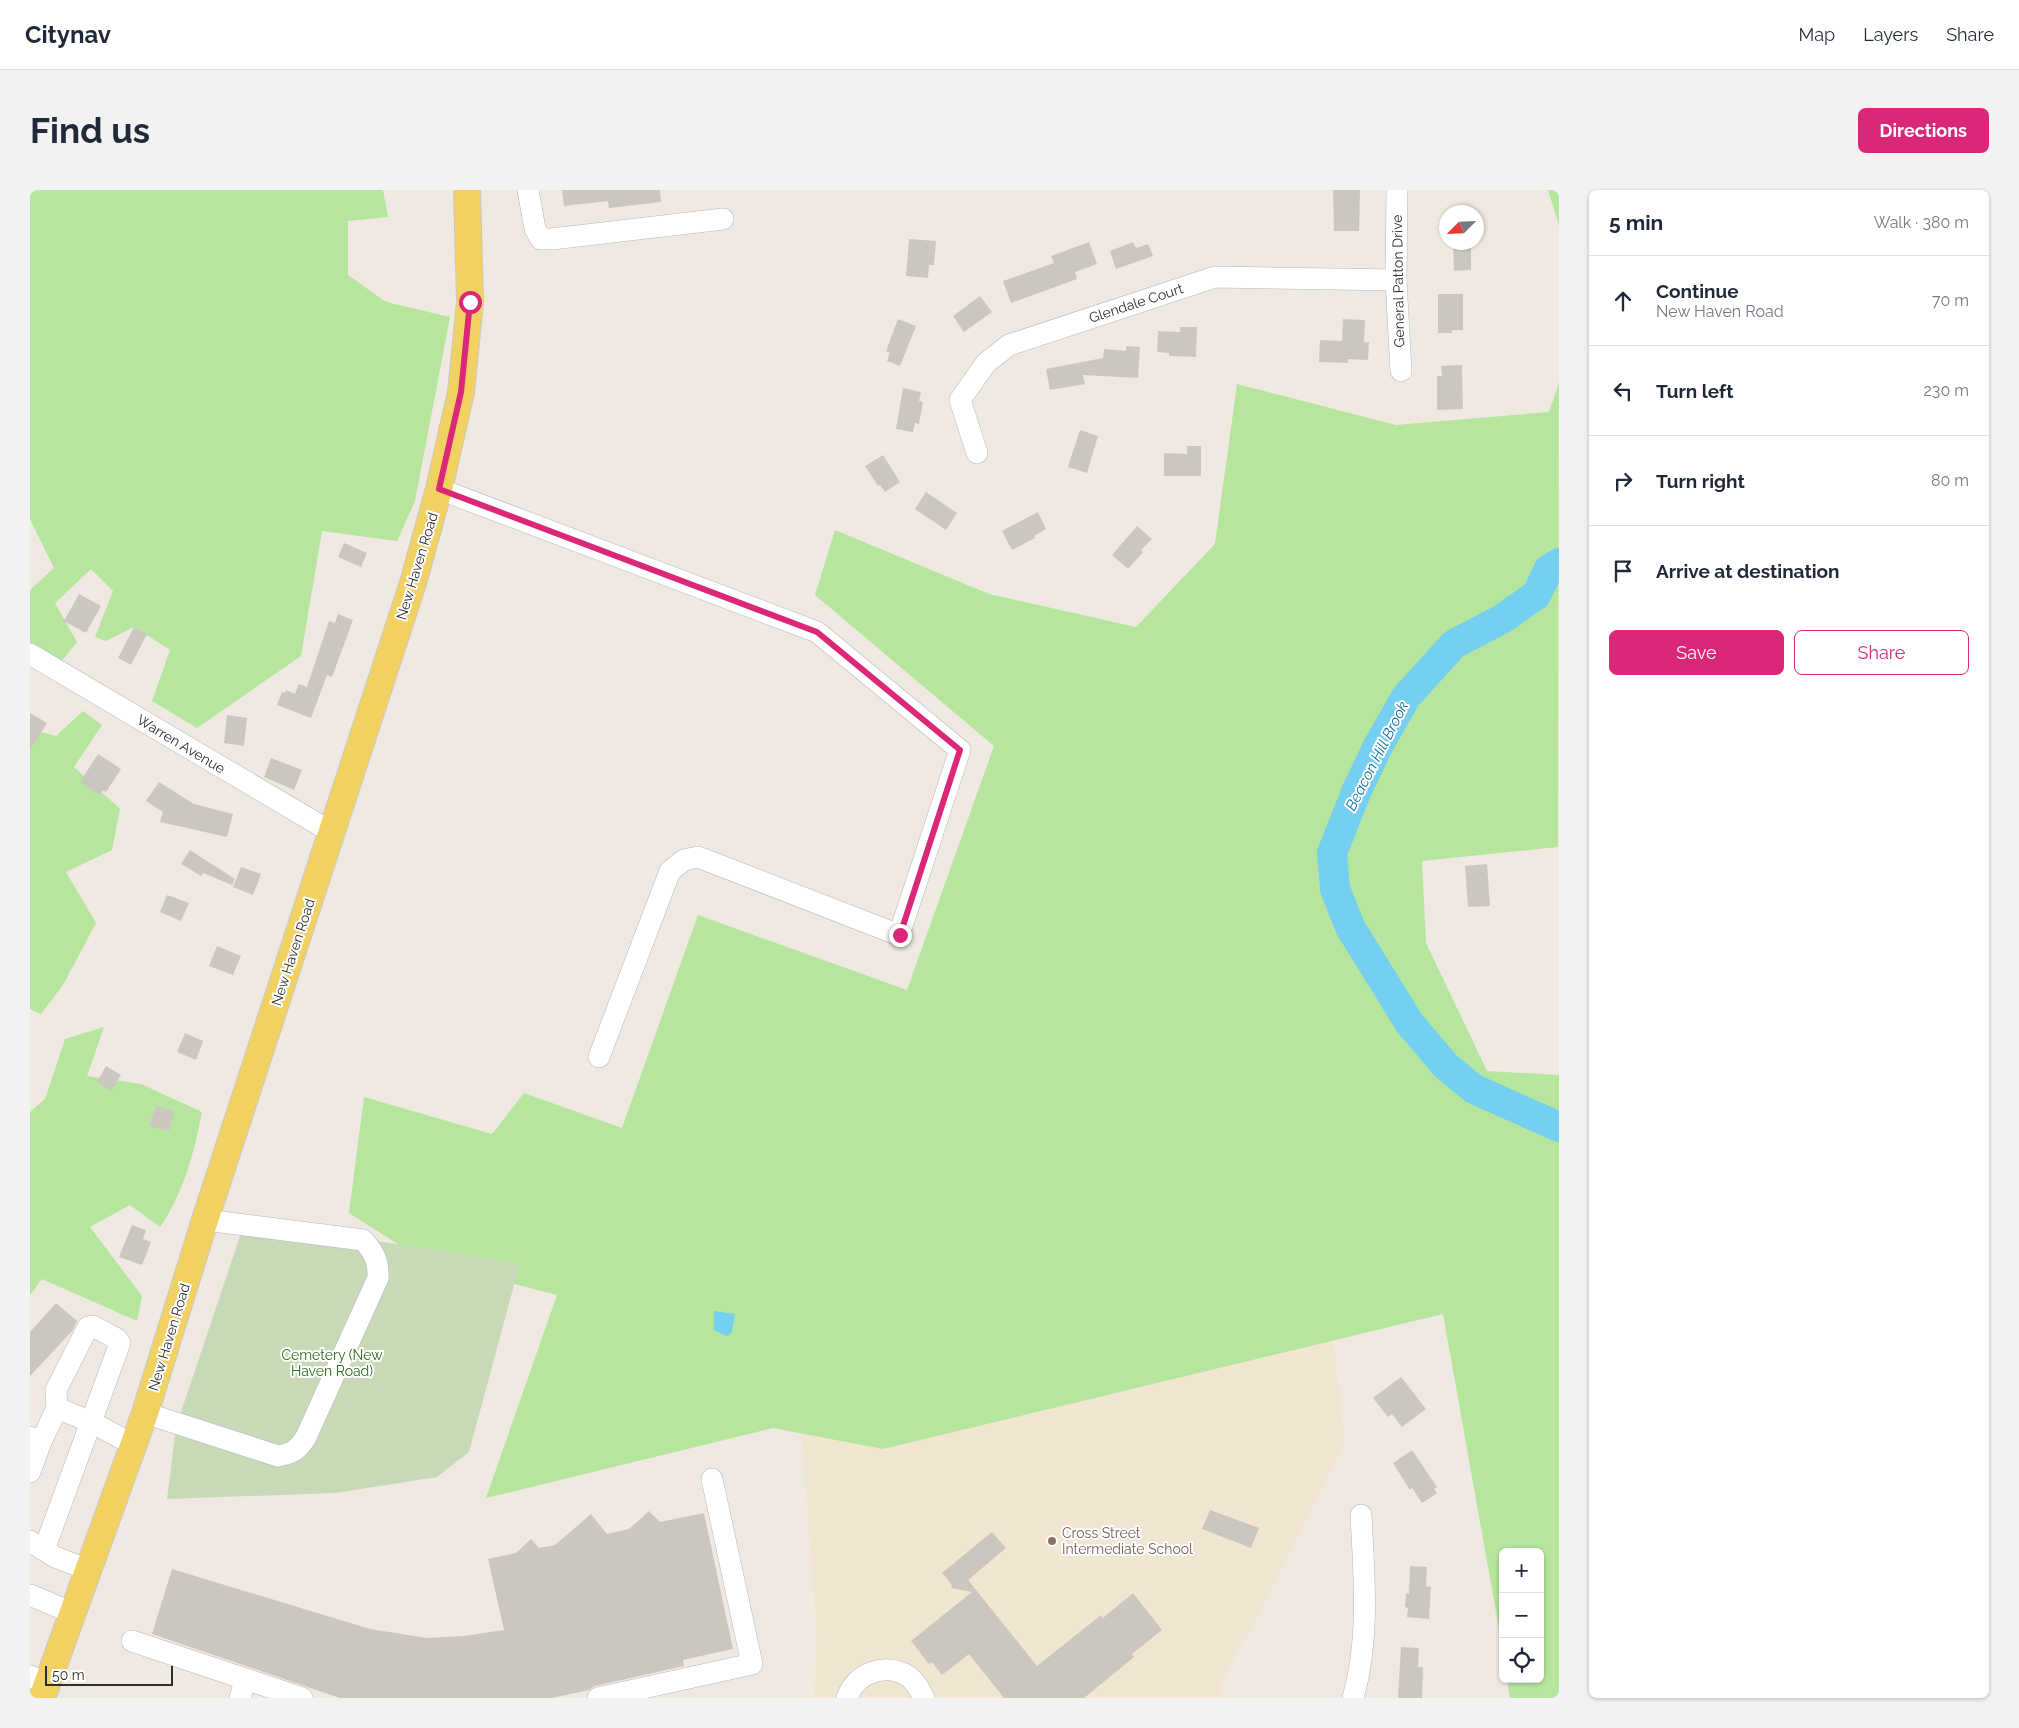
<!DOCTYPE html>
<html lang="en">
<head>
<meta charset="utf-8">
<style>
  :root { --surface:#fff; --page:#f2f2f3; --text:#1f2937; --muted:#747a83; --line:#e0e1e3; --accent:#db2777 }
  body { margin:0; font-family:Raleway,sans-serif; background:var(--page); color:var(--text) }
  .controls { position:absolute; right:15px; bottom:15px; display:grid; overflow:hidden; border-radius:8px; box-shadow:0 1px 4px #0004 }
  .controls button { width:45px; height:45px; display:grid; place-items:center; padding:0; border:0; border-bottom:1px solid var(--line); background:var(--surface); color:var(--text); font:25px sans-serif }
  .compass { position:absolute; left:1409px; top:15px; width:45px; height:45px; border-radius:50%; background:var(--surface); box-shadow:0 1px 4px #0004; rotate:246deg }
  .scale { position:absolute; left:15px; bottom:12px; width:128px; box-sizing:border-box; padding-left:5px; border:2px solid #2e2e2e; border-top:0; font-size:14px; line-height:18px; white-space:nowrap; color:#2e2e2e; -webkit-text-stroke:4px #fff; paint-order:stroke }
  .stop { position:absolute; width:15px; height:15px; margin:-11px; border:4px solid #db2777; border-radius:50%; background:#fff }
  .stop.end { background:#db2777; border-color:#fff; box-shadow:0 1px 5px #0008 }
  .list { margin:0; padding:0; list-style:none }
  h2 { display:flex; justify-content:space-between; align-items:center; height:65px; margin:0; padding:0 20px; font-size:21px }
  h2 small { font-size:16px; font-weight:400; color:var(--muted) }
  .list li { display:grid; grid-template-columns:32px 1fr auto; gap:15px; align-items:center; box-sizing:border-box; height:90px; padding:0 20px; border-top:1px solid var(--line) }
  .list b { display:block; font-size:19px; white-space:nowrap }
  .list p { margin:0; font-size:16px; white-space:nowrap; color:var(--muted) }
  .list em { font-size:16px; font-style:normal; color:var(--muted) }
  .actions { display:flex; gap:10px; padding:15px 20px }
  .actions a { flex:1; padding:11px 0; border:1px solid var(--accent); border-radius:8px; text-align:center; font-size:18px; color:var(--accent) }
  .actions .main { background:var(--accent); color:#fff }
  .icon { flex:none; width:28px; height:28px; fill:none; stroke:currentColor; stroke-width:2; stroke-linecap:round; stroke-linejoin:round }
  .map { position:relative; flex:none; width:1529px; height:1508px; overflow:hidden; border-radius:8px }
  header { display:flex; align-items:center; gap:30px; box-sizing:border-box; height:70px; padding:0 25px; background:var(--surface); border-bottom:1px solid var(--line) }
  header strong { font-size:24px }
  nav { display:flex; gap:28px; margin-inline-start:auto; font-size:18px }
  .intro { display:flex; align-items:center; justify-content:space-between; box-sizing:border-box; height:120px; padding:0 30px }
  h1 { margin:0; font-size:35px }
  .button { padding:12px 22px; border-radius:8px; background:var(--accent); color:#fff; font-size:18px; font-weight:700 }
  main { display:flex; gap:30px; padding:0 30px }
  aside { flex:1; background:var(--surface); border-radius:8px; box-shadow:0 1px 4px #0004 }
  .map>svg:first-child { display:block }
</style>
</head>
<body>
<header>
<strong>Citynav</strong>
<nav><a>Map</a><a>Layers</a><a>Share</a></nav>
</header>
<div class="intro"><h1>Find us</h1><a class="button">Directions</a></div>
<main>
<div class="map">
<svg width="1529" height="1508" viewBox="0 0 1529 1508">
  <rect width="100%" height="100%" fill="#efe9e1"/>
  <polygon fill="#f0e6d1" points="1298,1104 1315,1254 1191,1496 1190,1508 784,1508 787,1448 771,1237"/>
  <g fill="#b6e59e">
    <polygon points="0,0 353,0 358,27 318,31 318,85 356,112 420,127 385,311 367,351 292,341 271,466 167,538 122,511 140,460 104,437 76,451 65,447 83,401 61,379 25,413 47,452 25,479 0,454 0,400 24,378 0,329"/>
    <polygon points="1518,0 1529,0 1529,35"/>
    <polygon points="1529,193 1528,657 1392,671 1396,753 1457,881 1529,885 1529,1508 1480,1508 1477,1489 1510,1489 1510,1362 1473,1362 1473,1461 1413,1124 853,1259 743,1238 456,1308 527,1105 393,1070 319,1023 334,907 462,944 494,903 592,938 668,725 877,800 964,556 785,405 805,340 959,404 1106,437 1185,354 1207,194 1366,235 1519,222"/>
    <polygon points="53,521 72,535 44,577 90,619 82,660 36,682 66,733 33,795 11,824 0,819 0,539 26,546"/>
    <path d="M74,837L57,886L111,894L172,922C164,962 154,1003 130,1037L100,1015L60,1037L112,1106L107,1131L12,1089L0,1105V922L15,909L35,849Z"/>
  </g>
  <polygon fill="#c8d9b8" points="215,1031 490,1073 439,1262 407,1287 305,1303 137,1309 146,1237"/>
  <polygon fill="#75cff0" points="684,1121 705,1124 702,1142 697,1146 684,1140"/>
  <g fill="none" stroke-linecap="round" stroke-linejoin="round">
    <polyline stroke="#75cff0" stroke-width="30" points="1529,373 1519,379 1506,405 1472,429 1424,454 1376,507 1348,556 1327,600 1302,663 1305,699 1320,737 1380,834 1416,876 1444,899 1529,937"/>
  </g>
  <g fill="#cbc7bf">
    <polygon points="532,0 630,0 631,12 579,18 578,11 534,16"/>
    <polygon points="1303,0 1330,0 1329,41 1304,41"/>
    <polygon points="879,49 906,51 904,75 899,75 898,88 876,86"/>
    <polygon points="1059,52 1067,74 1045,82 1047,89 981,113 973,91 1024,73 1021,66"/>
    <polygon points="1103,52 1106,58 1118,54 1123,66 1086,79 1080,61"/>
    <polygon points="1423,52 1441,52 1441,80 1424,81"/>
    <polygon points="1408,104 1433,104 1433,140 1422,140 1422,143 1408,143"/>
    <polygon points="950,106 962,122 934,142 923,126"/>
    <polygon points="868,129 886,136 870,176 857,171 860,163 856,161"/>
    <polygon points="1313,129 1335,130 1334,152 1339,152 1338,170 1318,169 1318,173 1289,172 1290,150 1312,151"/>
    <polygon points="1150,137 1167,137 1166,167 1139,166 1139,163 1127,162 1128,141 1150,142"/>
    <polygon points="1096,156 1110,157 1108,188 1053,185 1055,194 1020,200 1016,179 1073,168 1074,159 1096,161"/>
    <polygon points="1432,175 1433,219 1407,220 1407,186 1412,186 1411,176"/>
    <polygon points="873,198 891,202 889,211 893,212 889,234 885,233 883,242 866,239"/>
    <polygon points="1050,240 1068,246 1057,283 1038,277"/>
    <polygon points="1157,256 1171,256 1171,286 1134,286 1134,263 1157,264"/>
    <polygon points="853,265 870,292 855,302 850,295 848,296 835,276"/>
    <polygon points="896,302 927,323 916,340 885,319"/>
    <polygon points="1008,322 1016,339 1004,346 1005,348 982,360 972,341"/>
    <polygon points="1107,336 1122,349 1111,360 1113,362 1098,379 1082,365"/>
    <polygon points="314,353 337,363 331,377 308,367"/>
    <polygon points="49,404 71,416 56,443 34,431"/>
    <polygon points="308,424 323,430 302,487 297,485 281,528 247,515 252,502 255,503 256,500 265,504 269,494 277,497 299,431 305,433"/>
    <polygon points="104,437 117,444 101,475 88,468"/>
    <polygon points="0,523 17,533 0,560"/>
    <polygon points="197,525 217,528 214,556 194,553"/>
    <polygon points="68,564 91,579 76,602 73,600 70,605 50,592"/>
    <polygon points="241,568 272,580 264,600 234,587"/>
    <polygon points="129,592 164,614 203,624 197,647 130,632 133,622 116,611"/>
    <polygon points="160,660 205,689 202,695 173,683 171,686 151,674"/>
    <polygon points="1457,674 1460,716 1438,717 1435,676"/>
    <polygon points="211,677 231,684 223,705 203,697"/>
    <polygon points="137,705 159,713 151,731 130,722"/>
    <polygon points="187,756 211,766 203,785 179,776"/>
    <polygon points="155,843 173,851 166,870 147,862"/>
    <polygon points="76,876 91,885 81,901 67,892"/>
    <polygon points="126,916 144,921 139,941 119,936"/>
    <polygon points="102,1035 116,1040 113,1049 121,1052 112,1075 89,1067"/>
    <polygon points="26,1113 47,1131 43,1140 0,1186 0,1142"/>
    <polygon points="1371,1187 1396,1219 1372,1237 1362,1224 1358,1227 1343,1208"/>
    <polygon points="1382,1260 1407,1297 1404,1299 1407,1303 1392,1313 1382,1298 1380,1300 1363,1273"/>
    <polygon points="1180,1320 1229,1338 1221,1358 1172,1339"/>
    <polygon points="619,1321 630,1332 674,1323 703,1459 653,1470 654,1476 565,1496 559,1500 522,1508 310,1508 122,1444 142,1379 340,1439 397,1448 434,1446 474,1440 458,1369 486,1363 501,1349 509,1358 525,1355 561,1324 577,1344 599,1339"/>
    <polygon points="962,1342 976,1358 938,1390 1007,1476 1071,1425 1073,1428 1103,1403 1132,1440 1102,1464 1104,1467 1054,1508 974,1508 939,1464 912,1485 902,1472 899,1474 881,1451 942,1402 921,1398 922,1395 912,1383"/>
    <polygon points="1380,1376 1397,1377 1396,1396 1401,1397 1399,1429 1377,1427 1378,1418 1375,1417 1376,1403 1379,1404"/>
    <polygon points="1371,1457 1389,1458 1388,1477 1393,1477 1392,1508 1368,1508"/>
  </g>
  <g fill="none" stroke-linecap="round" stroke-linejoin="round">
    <defs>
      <g id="minor">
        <polyline points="498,0 505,39 511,49 522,49 693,29"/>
        <polyline points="1367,0 1366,90 1371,181"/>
        <polyline points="947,263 930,210 956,173 979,155 1185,87 1366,90"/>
        <polyline points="409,299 787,442 930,560 869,745 668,667 654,670 640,681 569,867"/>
        <polyline points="0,464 303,643"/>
        <path d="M115,1223L248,1266C263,1263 268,1260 276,1247L348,1088C349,1072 344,1062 333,1050L175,1030"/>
        <polyline points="0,1247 11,1252 27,1218 61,1232 104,1255"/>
        <polyline points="0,1282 11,1252"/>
        <polyline points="0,1351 25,1367 59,1380"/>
        <polyline points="14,1360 90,1153 87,1149 63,1136 58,1137 26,1200 27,1218"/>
        <polyline points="0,1405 43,1423"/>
        <polyline points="102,1451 272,1508"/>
        <polyline points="0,1486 18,1494"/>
        <polyline points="210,1508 215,1490"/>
        <polyline points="568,1508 722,1474 682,1289"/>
        <path d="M817,1508C825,1483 855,1472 878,1486C886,1492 890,1500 894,1508"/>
        <path d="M1323,1508C1340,1449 1334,1386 1331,1325"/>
      </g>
      <polyline id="major" points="12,1508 115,1223 175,1030 383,393 409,299 431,202 440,112 437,0"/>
    </defs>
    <use href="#minor" stroke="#b4b7c1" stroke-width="22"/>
    <use href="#major" stroke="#c9c9c9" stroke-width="28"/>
    <use href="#minor" stroke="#fff" stroke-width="21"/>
    <use href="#major" stroke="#f2d163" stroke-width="26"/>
  </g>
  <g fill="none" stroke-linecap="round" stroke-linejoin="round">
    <polyline stroke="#db2777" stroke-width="6" points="440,112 431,202 409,299 787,442 930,560 870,745"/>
  </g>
  <circle fill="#8d6e63" stroke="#fff" stroke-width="2" cx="1022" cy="1351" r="5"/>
  <g text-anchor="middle" stroke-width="4" stroke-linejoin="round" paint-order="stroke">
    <g font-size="14" fill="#2e2e2e" stroke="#fff">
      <text transform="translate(1368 91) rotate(-91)" y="5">General Patton Drive</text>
      <text transform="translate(1106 113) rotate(-18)" y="5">Glendale Court</text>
      <text transform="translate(387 376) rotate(-73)" y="5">New Haven Road</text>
      <text transform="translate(151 554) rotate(31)" y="5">Warren Avenue</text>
      <text transform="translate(263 762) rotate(-72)" y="5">New Haven Road</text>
      <text transform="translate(139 1147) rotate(-73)" y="5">New Haven Road</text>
    </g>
    <g font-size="14" fill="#2c6e1b" stroke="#fff">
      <text x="302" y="1170">Cemetery (New<tspan x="302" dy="16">Haven Road)</tspan></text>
    </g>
    <g font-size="14" fill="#785e54" stroke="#fff" text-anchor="start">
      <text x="1032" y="1348">Cross Street<tspan x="1032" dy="16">Intermediate School</tspan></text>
    </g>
    <g font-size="15" font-style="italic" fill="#0d6fa3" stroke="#fff">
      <text transform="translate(1347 566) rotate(-63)" y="5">Beacon Hill Brook</text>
    </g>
  </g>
</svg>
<div class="controls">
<button>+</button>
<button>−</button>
<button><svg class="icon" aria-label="locate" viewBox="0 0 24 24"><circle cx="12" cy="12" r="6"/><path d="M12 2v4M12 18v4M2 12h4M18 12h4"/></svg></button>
</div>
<svg class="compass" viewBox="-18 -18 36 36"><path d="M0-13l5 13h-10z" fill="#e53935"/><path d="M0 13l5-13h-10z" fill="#747a83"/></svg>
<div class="scale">50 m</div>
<div class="stop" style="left:440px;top:112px"></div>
<div class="stop end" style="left:870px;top:745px"></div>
</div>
<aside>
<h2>5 min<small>Walk · 380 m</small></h2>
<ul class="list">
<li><svg class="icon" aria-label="ahead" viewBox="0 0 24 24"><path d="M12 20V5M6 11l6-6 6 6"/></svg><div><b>Continue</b><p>New Haven Road</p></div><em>70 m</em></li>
<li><svg class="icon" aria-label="left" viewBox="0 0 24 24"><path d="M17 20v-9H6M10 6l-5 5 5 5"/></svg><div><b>Turn left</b></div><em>230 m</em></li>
<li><svg class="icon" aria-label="right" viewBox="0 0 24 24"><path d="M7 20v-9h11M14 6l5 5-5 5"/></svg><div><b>Turn right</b></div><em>80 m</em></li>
<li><svg class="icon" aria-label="arrive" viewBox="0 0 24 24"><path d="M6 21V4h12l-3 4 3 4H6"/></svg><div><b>Arrive at destination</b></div></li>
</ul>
<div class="actions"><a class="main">Save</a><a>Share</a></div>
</aside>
</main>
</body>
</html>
